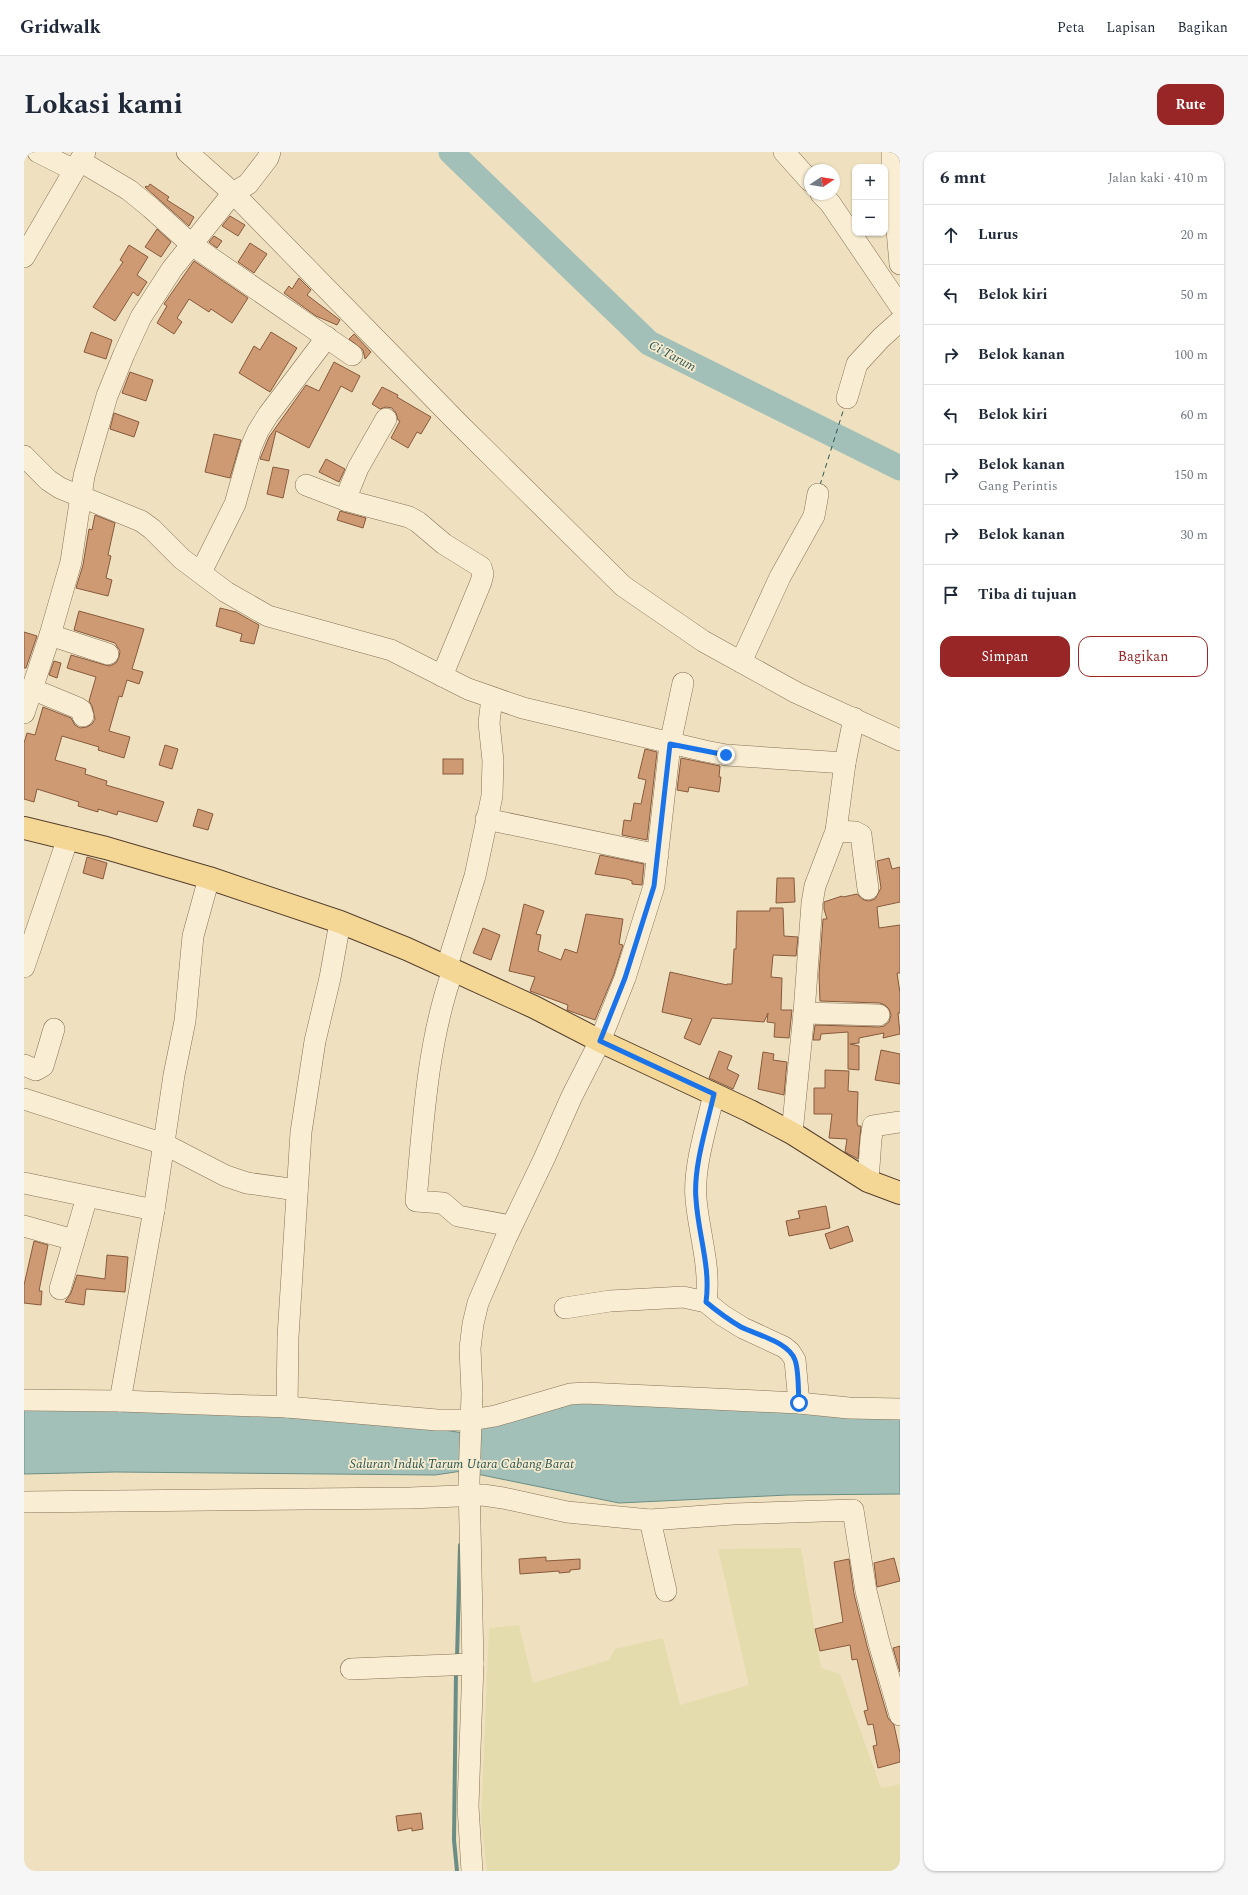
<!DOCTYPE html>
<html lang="id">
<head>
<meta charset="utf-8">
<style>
  :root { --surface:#fff; --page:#f6f6f7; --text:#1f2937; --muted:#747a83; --line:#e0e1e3; --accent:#982626 }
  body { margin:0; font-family:Spectral,serif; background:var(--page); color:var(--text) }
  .controls { position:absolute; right:12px; top:12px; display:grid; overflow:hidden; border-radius:8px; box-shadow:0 1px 3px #0004 }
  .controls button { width:36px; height:36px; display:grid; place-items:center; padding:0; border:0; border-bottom:1px solid var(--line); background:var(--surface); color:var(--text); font:20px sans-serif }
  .compass { position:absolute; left:780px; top:12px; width:36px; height:36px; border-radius:50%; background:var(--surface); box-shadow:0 1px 3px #0004; rotate:78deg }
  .stop { position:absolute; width:12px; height:12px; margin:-9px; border:3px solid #1a73e8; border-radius:50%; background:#fff }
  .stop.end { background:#1a73e8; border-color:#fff; box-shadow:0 1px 4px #0008 }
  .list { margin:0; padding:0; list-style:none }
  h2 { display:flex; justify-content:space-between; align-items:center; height:52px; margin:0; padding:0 16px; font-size:17px }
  h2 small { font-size:13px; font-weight:400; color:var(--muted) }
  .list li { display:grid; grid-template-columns:26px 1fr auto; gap:12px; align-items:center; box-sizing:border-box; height:60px; padding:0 16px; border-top:1px solid var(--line) }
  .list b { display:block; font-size:15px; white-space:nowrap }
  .list p { margin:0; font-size:13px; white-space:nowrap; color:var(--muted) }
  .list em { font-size:13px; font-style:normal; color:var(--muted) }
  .actions { display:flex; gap:8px; padding:12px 16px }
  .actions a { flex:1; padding:9px 0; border:1px solid var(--accent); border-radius:12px; text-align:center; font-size:14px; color:var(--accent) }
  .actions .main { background:var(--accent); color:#fff }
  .icon { flex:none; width:22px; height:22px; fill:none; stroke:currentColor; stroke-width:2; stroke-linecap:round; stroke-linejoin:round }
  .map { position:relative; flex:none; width:876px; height:1719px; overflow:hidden; border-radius:12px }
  header { display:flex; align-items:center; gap:24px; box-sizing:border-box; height:56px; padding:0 20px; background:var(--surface); border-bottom:1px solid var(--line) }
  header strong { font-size:19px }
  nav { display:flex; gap:22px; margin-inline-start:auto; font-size:14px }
  .intro { display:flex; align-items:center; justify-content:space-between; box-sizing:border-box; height:96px; padding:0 24px }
  h1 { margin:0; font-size:28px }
  .button { padding:10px 18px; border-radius:12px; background:var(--accent); color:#fff; font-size:14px; font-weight:700 }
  main { display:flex; gap:24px; padding:0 24px }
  aside { flex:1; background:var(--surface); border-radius:12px; box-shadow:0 1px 3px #0004 }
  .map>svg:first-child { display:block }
</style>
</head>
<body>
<header>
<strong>Gridwalk</strong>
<nav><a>Peta</a><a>Lapisan</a><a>Bagikan</a></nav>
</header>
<div class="intro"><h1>Lokasi kami</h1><a class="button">Rute</a></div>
<main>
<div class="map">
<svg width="876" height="1719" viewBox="0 0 876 1719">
  <rect width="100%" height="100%" fill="#efe1bf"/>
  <polygon fill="#e4dcad" points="777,1396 797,1516 816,1522 857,1636 876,1632 876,1719 463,1719 457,1667 465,1476 495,1473 509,1531 585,1508 591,1497 639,1486 656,1553 725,1533 694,1397"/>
  <polygon fill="#a3c0b8" stroke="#6a8e85" points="552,1250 876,1259 876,1342 764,1343 595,1351 438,1319 411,1323 91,1320 0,1322 0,1255 109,1256 388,1273 446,1282 470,1271"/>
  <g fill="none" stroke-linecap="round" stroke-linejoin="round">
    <g stroke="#6a8e85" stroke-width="4">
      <polyline points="433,1506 436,1393"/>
      <polyline points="432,1519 430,1688 433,1719"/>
    </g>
    <polyline stroke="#a3c0b8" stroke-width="25" points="427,0 625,191 876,316"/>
    <polyline stroke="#2b5754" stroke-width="1" stroke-dasharray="5 4" stroke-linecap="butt" points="796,333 820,256"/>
  </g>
  <g fill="#ce9a74" stroke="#885a3c">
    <polygon points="126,32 145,45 143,48 170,65 165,74 121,35 122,34 124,35"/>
    <polygon points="206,64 221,73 214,84 198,74"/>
    <polygon points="133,77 147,90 137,105 121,95"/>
    <polygon points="190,84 198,89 193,96 185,90"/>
    <polygon points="226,91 243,102 230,121 214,110"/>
    <polygon points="105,93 124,105 113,123 123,130 114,144 109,140 91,169 69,155 99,110 96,108"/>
    <polygon points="170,109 224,146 208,171 187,157 185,160 165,147 153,166 158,170 150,182 133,171 143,154 140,152"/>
    <polygon points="275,126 287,138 283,143 316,168 313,173 292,164 260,141 265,134 268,137"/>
    <polygon points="67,180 88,188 82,207 60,200"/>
    <polygon points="247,180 273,196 246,240 215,221 230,194 236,198"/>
    <polygon points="330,182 347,200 341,207 339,198 325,187"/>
    <polygon points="310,210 336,224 328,240 317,234 285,296 252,279 245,309 236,307 245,285 282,233 295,239"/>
    <polygon points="106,220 129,228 122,249 98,241"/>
    <polygon points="358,235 374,243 373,245 407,265 397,282 393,280 384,296 367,286 376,269 374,268 372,261 368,256 362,255 356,257 348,252"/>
    <polygon points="90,261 115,270 110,285 86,277"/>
    <polygon points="190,282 217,288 206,326 181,320"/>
    <polygon points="302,307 321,317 315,330 295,320"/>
    <polygon points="249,315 265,318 259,346 243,342"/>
    <polygon points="316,359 342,366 339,376 313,368"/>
    <polygon points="71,363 91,371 84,403 87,404 82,426 88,428 84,444 52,436 59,413 65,377 68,378"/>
    <polygon points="196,456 212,460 235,473 230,492 216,489 218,482 192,474"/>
    <polygon points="55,459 120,477 108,517 119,520 115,532 103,528 98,545 95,544 85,579 106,585 100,606 74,598 75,595 38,584 31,608 62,617 61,622 83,629 82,633 140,650 133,670 94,659 93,663 74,657 74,660 54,654 55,650 13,637 10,650 0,647 0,591 3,581 11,583 19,555 47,566 51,573 56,576 63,575 68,572 71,567 68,554 65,549 72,525 43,516 47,503 81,513 86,514 92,511 95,505 96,499 91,491 50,478"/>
    <polygon points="0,480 13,484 2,516 0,516"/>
    <polygon points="30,509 37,511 33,526 25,523"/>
    <polygon points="141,593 154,597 148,617 135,613"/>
    <polygon points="621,597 633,600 623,688 598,683 600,668 607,669 610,651 617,652 622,628 614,626"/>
    <polygon points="657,606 696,614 695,625 697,625 695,640 665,635 664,640 653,638"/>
    <rect x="419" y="607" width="20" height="15"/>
    <polygon points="174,657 189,662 184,678 169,674"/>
    <polygon points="576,703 620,712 618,733 608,732 608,729 603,727 571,722"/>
    <polygon points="63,705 83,711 79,727 59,721"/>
    <polygon points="865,706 868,717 876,715 876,750 853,755 855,776 876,773 876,821 873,821 876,841 876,861 874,861 876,882 859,886 860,881 835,886 835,891 826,892 835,894 835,918 824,917 824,880 797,882 796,888 789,888 791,873 855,875 860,874 865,870 867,863 865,857 861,853 856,851 796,849 795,823 799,767 803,767 800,757 800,750 818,744 819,745 833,742 840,748 845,749 851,747 857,736 853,709"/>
    <polygon points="753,726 770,726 771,750 752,751"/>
    <polygon points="500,752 520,759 512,782 517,783 514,799 537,808 541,797 553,801 562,762 599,767 595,792 599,793 590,822 571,868 543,858 544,853 506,839 511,825 485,819"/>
    <polygon points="746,756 759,756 760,784 774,785 772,804 749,803 747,825 758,826 757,858 768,858 765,886 750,885 751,871 743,870 744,861 740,870 688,866 676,893 660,886 668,867 638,860 646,820 703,833 703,832 708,832 710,797 712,797 713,759 746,759"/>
    <polygon points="459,776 476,783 467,808 449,801"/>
    <polygon points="857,898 876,902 876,932 851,928"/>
    <polygon points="695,899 708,904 703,917 715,923 709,937 685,926"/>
    <polygon points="739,900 750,902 749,908 763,910 760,943 734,937"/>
    <polygon points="801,918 825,919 824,939 834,940 833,970 834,974 837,974 834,1007 821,1000 823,987 805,986 808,962 790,962 790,936 801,936"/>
    <polygon points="802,1054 806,1076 765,1084 762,1069 776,1066 774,1059"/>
    <polygon points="824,1074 829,1089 806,1097 801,1082"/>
    <polygon points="10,1089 24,1093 15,1139 18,1139 17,1153 0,1151 0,1133"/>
    <polygon points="83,1103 104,1105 101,1140 62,1137 60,1153 41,1150 47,1141 53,1123 81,1127"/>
    <polygon points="522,1405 522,1409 556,1407 556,1417 546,1418 546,1420 535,1421 535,1419 496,1422 495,1407"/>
    <polygon points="870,1406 876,1429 853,1435 850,1411"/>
    <polygon points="825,1407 830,1442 843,1494 864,1566 870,1573 876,1601 876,1610 854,1616 849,1594 853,1593 849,1572 844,1573 840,1559 844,1558 833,1507 828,1508 826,1493 796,1499 791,1477 819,1470 810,1410"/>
    <polygon points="876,1494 876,1520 869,1496"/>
    <polygon points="397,1661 399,1677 388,1679 388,1676 374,1679 372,1664"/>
  </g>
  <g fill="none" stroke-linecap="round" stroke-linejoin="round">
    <defs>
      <g id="minor">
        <polyline points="14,0 50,18"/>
        <polyline points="163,0 209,41 435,272 599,434 679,489 773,541 876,588"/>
        <polyline points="760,0 786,29"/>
        <polyline points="868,0 868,22 876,112"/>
        <polyline points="56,9 105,38 127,56 168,93 328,203"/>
        <polyline points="797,42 806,51 876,154"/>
        <polyline points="0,105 61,0"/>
        <polyline points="823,246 833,212 857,186 876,169"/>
        <polyline points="0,304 24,328 36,336 117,369 128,377 158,407 202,440 244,464 367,498 444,537 499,556 681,599 702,603 821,611"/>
        <polyline points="282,333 321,348 385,365 394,370 420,392 457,415 459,422 457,430 418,524"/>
        <polyline points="321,348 334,316 362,267"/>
        <polyline points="177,420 211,352 227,295 234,279 244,263 303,185"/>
        <polyline points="26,483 84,502"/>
        <polyline points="717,510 756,425 790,364 794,342"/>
        <polyline points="8,537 54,556 57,558 59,564"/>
        <polyline points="0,561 26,483 47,410 60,324 67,299 83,244 100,202 117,165 148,117 209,41 224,32 244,6 246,0"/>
        <polyline points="462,667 634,703"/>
        <polyline points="812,679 831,680 837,683 844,737"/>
        <polyline points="423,814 451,724 468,644 469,609 465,571 468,546"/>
        <polyline points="0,815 44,686"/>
        <path d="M429,818C403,891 399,972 392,1049L419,1051L434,1064L487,1074"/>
        <polyline points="780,861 855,863"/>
        <polyline points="0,913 12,918 19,914 30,877"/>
        <polyline points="0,947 140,992 202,1024 223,1031 273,1038"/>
        <polyline points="768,981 780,861 788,751 791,734 812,679 821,611 830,566"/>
        <polyline points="844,1029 847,987 849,974 876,970"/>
        <polyline points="0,1031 130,1058"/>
        <polyline points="0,1074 50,1088"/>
        <polyline points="36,1137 63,1045"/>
        <path d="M682,1150C687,1115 675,1082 672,1047C669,1016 683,973 690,942"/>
        <polyline points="541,1156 586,1149 642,1146 659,1145 682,1150 698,1163 719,1176 760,1195 766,1200 771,1208 775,1251"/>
        <polyline points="0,1248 96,1249 263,1255 413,1268 447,1268 471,1264 546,1242 561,1241 775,1251 825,1256 876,1257"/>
        <polyline points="96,1249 130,1058 150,923 161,869 169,784 185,726"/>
        <polyline points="263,1255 264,1185 277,980 291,889 306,826 316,770"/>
        <polyline points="0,1350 386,1346 459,1343 479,1346 543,1360 626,1368 709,1362 829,1358 842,1439 855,1491 876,1563"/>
        <polyline points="626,1368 642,1439"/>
        <polyline points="327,1517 449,1512"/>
        <polyline points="448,1719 444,1654 449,1512 445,1329 448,1242 446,1196 449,1172 454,1151 482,1086 520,1007 548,944 576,889 601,826 630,734 646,592 659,531"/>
      </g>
      <polyline id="major" points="0,676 82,696 185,726 316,770 383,797 510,855 576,889 726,959 768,981 844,1029 876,1041"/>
    </defs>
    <use href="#minor" stroke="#887157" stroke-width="22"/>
    <use href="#major" stroke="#553f2c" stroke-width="24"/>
    <use href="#minor" stroke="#f9eed3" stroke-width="21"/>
    <use href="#major" stroke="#f4d695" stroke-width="22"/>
  </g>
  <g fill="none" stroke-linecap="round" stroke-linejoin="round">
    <path stroke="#1a73e8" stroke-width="5" d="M702,603L646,592L630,734L601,826L576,889L690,942C683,973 669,1016 672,1047C674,1082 687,1115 682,1150C694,1160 705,1168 717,1175C733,1183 765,1190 771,1208C775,1219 774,1238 775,1251"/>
  </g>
  <g text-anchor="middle" stroke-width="3.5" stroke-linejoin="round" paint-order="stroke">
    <g font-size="13" font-style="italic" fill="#2b5754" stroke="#f6ebcf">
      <text transform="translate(649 203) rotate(28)" y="5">Ci Tarum</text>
      <text x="438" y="1316">Saluran Induk Tarum Utara Cabang Barat</text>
    </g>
  </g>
</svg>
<div class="controls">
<button>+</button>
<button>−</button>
</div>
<svg class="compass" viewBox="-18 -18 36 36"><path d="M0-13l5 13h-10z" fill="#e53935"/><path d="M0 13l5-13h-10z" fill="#747a83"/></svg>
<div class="stop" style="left:775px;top:1251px"></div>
<div class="stop end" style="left:702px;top:603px"></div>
</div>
<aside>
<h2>6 mnt<small>Jalan kaki · 410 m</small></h2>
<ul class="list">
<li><svg class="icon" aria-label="ahead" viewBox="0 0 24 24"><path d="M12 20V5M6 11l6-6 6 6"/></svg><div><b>Lurus</b></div><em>20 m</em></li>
<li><svg class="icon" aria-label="left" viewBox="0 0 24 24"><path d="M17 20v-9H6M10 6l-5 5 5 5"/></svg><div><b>Belok kiri</b></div><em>50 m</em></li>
<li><svg class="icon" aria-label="right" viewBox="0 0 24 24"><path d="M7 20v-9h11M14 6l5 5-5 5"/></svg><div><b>Belok kanan</b></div><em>100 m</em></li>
<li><svg class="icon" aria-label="left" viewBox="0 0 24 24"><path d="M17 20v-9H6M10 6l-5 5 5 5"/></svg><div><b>Belok kiri</b></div><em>60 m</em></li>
<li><svg class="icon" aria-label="right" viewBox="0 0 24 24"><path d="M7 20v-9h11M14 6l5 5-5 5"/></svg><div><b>Belok kanan</b><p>Gang Perintis</p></div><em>150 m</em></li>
<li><svg class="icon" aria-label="right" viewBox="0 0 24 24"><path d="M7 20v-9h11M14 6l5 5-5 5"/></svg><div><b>Belok kanan</b></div><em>30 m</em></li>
<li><svg class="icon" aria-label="arrive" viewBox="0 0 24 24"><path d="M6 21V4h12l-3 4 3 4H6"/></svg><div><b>Tiba di tujuan</b></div></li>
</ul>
<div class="actions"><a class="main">Simpan</a><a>Bagikan</a></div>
</aside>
</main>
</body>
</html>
